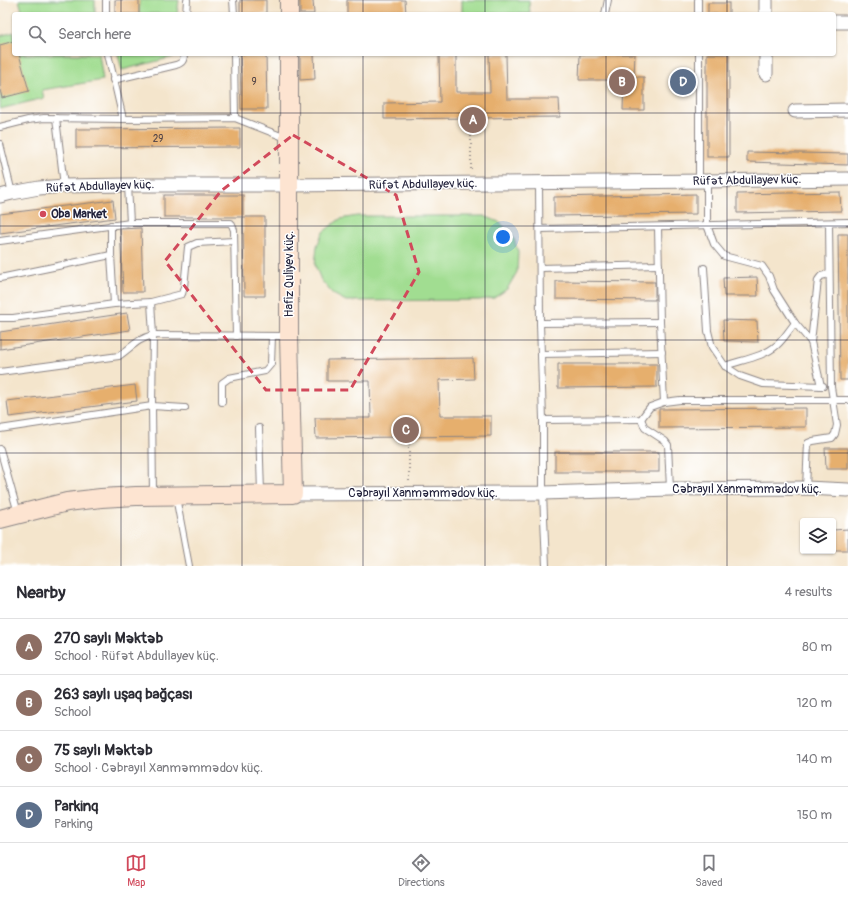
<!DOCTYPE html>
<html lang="en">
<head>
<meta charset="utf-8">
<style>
  :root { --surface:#fff; --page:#f2f2f3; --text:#2b2b33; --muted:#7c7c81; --line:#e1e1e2; --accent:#d1495b }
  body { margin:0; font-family:Pangolin,sans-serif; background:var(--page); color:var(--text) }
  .controls { position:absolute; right:12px; bottom:12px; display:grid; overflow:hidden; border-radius:4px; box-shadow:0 1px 3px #0004 }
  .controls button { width:36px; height:36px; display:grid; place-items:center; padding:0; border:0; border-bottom:1px solid var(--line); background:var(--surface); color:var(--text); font:20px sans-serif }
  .you { position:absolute; left:503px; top:237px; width:14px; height:14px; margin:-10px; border:3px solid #fff; border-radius:50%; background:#1a73e8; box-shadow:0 0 0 6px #1a73e833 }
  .badge { display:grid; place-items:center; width:26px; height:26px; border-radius:50%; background:var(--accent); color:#fff; font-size:13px; font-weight:700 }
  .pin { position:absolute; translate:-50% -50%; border:2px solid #fff; box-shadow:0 1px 4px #0006 }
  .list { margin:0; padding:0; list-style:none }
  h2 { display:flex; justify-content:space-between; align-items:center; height:52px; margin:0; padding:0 16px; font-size:17px }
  h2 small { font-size:13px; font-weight:400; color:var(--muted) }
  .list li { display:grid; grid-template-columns:26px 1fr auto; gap:12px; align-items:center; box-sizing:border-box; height:56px; padding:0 16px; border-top:1px solid var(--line) }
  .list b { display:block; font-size:15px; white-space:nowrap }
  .list p { margin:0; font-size:13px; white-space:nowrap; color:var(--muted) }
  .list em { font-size:13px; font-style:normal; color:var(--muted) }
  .icon { flex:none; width:22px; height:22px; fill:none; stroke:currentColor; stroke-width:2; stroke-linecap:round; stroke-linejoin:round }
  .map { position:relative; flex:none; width:848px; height:566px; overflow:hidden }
  .search { position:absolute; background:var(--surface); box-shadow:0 1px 3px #0004; left:12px; right:12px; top:12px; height:44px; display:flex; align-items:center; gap:10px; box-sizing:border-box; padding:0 14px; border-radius:4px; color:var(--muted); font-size:15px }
  .sheet { height:276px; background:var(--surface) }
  nav { display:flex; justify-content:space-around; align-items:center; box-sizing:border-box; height:56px; border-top:1px solid var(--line); background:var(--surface); font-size:11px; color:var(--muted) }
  nav a { display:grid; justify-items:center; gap:2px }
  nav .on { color:var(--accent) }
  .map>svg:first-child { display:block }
</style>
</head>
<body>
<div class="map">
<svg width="848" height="566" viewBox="0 0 848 566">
  <rect width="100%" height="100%" fill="#fff"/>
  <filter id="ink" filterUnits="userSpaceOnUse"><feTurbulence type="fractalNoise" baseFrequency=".025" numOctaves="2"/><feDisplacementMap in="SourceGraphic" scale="8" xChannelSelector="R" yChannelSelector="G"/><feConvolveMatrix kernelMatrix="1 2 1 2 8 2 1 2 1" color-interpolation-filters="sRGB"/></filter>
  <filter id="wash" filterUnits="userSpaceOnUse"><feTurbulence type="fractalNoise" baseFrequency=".012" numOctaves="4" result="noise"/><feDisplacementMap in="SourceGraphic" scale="16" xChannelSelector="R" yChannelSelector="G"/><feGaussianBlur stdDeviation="0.9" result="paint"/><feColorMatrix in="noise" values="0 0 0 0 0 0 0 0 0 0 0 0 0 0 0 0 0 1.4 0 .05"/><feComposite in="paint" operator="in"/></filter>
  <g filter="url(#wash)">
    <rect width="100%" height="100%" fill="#f4e5cc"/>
    <g fill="#a1dd91" stroke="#628066">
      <polygon points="19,0 95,0 95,14 23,14"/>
      <polygon points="139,0 179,0 177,14 139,14"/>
      <polygon points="462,0 529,0 530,14 462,14"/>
      <polygon points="14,32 14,54 99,54 103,80 42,90 44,98 0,109 0,36"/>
      <polygon points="118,54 174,54 173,57 122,70"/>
      <polygon points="357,216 484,216 499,222 513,236 518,252 517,272 507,289 494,298 479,300 346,301 333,294 321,280 315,265 317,246 323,232 340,219"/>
    </g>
    <g id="blocks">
      <g fill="#e6af6d">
        <rect x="115" y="0" width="24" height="14"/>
        <rect x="240" y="0" width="26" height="14"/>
        <polygon points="300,0 313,0 314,14 300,14"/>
        <polygon points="347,0 405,0 406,14 347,14"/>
        <rect x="708" y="3" width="21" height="11"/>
        <polygon points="14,41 14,54 19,54 29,91 2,98 0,90 0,45"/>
        <polygon points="240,54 266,54 267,109 241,109"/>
        <polygon points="300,54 314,54 315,79 300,80"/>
        <polygon points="439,54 456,54 456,92 490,92 489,54 506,54 507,99 559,99 560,117 384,119 384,103 440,102"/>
        <polygon points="580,54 635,54 634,77 644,77 644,110 623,110 624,80 579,80"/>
        <rect x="707" y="54" width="22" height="103"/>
        <polygon points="240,128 240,147 76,148 76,129"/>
        <polygon points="747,152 848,154 848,165 747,162"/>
        <polygon points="840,192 841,211 737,213 737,194"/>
        <polygon points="696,194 696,214 554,216 554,197"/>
        <rect x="164" y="195" width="79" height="22"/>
        <polygon points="113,200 115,218 0,233 0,214"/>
        <polygon points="243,217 265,217 265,296 244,296"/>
        <polygon points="141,228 143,292 123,292 120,229"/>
        <polygon points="838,234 848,234 848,380 840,380"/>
        <polygon points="757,277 758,296 724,296 723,278"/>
        <polygon points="556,281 655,282 655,300 556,299"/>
        <polygon points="127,313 130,330 0,349 0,332"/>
        <polygon points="723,320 757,321 758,342 724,341"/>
        <polygon points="473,358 474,379 439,380 440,416 491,416 491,436 316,438 315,418 371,418 370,381 327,381 327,360"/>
        <polygon points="558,364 657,364 657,387 558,388"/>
        <polygon points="135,385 137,401 9,417 7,401"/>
        <polygon points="806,408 806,427 659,428 659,409"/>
        <polygon points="825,448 848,448 848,469 826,469"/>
        <rect x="555" y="452" width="104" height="20"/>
        <polygon points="848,529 848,550 833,550 833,530"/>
      </g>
    </g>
  </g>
  <g filter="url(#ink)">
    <use href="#blocks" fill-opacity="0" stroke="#8b8484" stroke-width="1"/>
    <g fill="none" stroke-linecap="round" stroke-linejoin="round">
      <defs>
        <g id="lane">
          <polyline points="106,0 106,14"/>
          <polyline points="233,0 234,14"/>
          <polyline points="698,0 698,14"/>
          <polyline points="186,14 187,0"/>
          <polyline points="605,14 608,0"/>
          <polyline points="108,54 123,119"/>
          <polyline points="234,54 235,118"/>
          <polyline points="699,54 699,181"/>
          <path d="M113,80L176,65C182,63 184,61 184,54"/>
          <polyline points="56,118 64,186"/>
          <polyline points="0,127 28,120 44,118 123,119 235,118 286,138"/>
          <polyline points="0,144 12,193"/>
          <polyline points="707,181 707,225 714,244 724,256 762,266 769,276 774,290 795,323 811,342 821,386"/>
          <polyline points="539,183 540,323 543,420 543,493 546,566"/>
          <polyline points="128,185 130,223"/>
          <polyline points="111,225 111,255 114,304"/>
          <polyline points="658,227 660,322 664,402"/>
          <polyline points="540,229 848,222"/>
          <polyline points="0,241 130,223 231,223 234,230 236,336"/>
          <polyline points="540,268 659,265"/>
          <polyline points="704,268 708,331 712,347 725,366 740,376 763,384 823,386"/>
          <polyline points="0,278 111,255"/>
          <polyline points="151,302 182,294 184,287 188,247 197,243 234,241"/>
          <polyline points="0,318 13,318 114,304 151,302 153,335 152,406 153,494"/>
          <polyline points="540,323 660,322"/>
          <polyline points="811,342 818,280 821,276 829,274"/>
          <polyline points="541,354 662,352"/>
          <path d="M725,366C741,360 764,357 777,345C784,339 789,330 795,323"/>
          <path d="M0,372L119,356C132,347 137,339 153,335L287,336"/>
          <polyline points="222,402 222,383 229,378 265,371 271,364 272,336"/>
          <polyline points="641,419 645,428 665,441 668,445 670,489"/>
          <polyline points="543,420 641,419 650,407 664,402 680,400 848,400"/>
          <polyline points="259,428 261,493"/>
          <polyline points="0,429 152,406 185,408"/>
          <polyline points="0,449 18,513"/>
          <polyline points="806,488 808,443 813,441 832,438 835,434 837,425 831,387 829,223"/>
          <polyline points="176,497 189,566"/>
        </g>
        <g id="street">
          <polyline points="766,14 766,0"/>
          <polyline points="834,22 848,22"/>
          <polyline points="766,54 766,74"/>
          <polyline points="795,111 848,110"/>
          <polyline points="0,196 12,193 39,188 64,186 128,185 289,185 707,181 848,179"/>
          <polyline points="293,494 543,493 670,489 806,488 848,490"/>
        </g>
        <g id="secondary">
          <polyline points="289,0 289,14"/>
          <polyline points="0,519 67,502 101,498 136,496 293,494 289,336 289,54"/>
        </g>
      </defs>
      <use href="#lane" stroke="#8b8484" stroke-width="8"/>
      <use href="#street" stroke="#8b8484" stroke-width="15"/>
      <use href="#secondary" stroke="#8b8484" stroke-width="20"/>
      <g stroke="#8b8484" stroke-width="2" stroke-dasharray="1 3" stroke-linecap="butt">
        <polyline points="471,124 471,172"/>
        <polyline points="409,436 409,482"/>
      </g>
      <use href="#lane" stroke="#fff" stroke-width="6"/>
      <use href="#street" stroke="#fff" stroke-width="13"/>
      <use href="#secondary" stroke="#fde4d1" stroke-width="18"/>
    </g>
  </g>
  <path fill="none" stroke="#d1495b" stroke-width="3" stroke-dasharray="8 5" stroke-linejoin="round" d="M293,135L396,195L419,272L350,390H266L165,261L221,191Z"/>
  <path fill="none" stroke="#22223b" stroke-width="1" stroke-opacity="0.55" d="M121,0V14M242,0V14M363,0V14M485,0V14M606,0V14M727,0V14M121,54V566M242,54V566M363,54V566M485,54V566M606,54V566M727,54V566M0,113H848M0,226H848M0,340H848M0,453H848"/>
  <circle fill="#d1495b" stroke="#fff" stroke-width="1.5" cx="43" cy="214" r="4"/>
  <g text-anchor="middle" stroke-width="3" stroke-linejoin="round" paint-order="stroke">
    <g font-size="10" fill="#534548">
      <text x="254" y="85">9</text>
      <text x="158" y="142">29</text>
    </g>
    <g font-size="12" fill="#22223b" stroke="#fff">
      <text transform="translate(747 180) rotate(-1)" y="4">Rüfət Abdullayev küç.</text>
      <text transform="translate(423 184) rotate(-1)" y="4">Rüfət Abdullayev küç.</text>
      <text transform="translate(100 186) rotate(-2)" y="4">Rüfət Abdullayev küç.</text>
      <text transform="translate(289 274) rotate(-90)" y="4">Hafiz Quliyev küç.</text>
      <text x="747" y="493">Cəbrayıl Xanməmmədov küç.</text>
      <text x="423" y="497">Cəbrayıl Xanməmmədov küç.</text>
    </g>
    <g font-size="12" font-weight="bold" fill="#22223b" stroke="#fff" text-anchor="start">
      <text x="51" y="218">Oba Market</text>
    </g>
  </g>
</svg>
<div class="controls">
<button><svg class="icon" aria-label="layers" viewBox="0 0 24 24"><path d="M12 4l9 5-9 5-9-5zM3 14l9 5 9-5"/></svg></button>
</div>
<div class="you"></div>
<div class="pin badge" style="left:473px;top:120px;background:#8d6e63">A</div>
<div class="pin badge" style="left:622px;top:82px;background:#8d6e63">B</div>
<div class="pin badge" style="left:406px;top:430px;background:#8d6e63">C</div>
<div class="pin badge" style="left:683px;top:82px;background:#5c6f8a">D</div>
<div class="search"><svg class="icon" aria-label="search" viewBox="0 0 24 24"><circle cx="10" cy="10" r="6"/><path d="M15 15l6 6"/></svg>Search here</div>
</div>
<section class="sheet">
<h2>Nearby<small>4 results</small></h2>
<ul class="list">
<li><span class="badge" style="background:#8d6e63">A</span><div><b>270 saylı Məktəb</b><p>School · Rüfət Abdullayev küç.</p></div><em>80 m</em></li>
<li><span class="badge" style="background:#8d6e63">B</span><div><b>263 saylı uşaq bağçası</b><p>School</p></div><em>120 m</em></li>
<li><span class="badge" style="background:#8d6e63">C</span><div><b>75 saylı Məktəb</b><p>School · Cəbrayıl Xanməmmədov küç.</p></div><em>140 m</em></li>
<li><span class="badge" style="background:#5c6f8a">D</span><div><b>Parkinq</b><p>Parking</p></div><em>150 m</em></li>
</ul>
</section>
<nav>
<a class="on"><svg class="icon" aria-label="map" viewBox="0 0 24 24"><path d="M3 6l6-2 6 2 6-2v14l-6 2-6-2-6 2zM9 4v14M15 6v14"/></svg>Map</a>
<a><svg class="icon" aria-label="directions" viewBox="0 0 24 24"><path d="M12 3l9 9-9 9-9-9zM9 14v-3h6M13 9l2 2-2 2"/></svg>Directions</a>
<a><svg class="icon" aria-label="saved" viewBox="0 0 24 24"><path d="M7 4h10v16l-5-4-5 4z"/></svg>Saved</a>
</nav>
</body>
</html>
